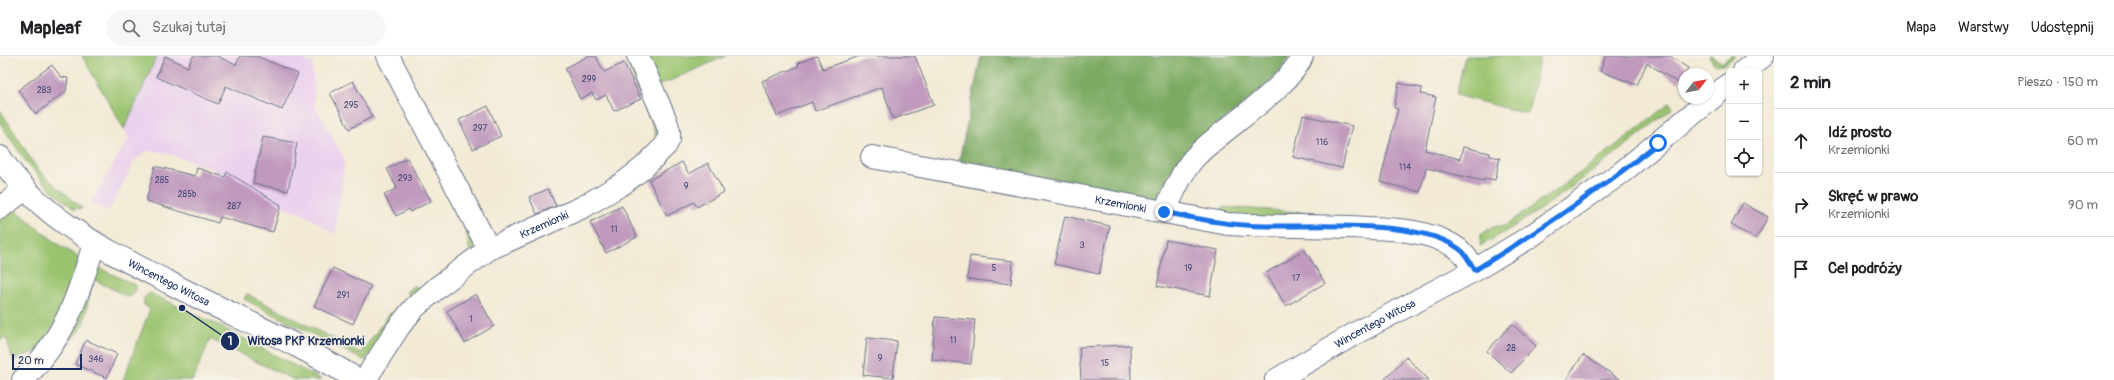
<!DOCTYPE html>
<html lang="pl">
<head>
<meta charset="utf-8">
<style>
  :root { --surface:#fff; --page:#f6f6f6; --text:#202124; --muted:#757577; --line:#e0e0e0 }
  body { margin:0; font-family:Pangolin,sans-serif; background:var(--page); color:var(--text) }
  .controls { position:absolute; right:12px; top:12px; display:grid; overflow:hidden; border-radius:6px; box-shadow:0 1px 3px #0004 }
  .controls button { width:36px; height:36px; display:grid; place-items:center; padding:0; border:0; border-bottom:1px solid var(--line); background:var(--surface); color:var(--text); font:20px sans-serif }
  .compass { position:absolute; left:1678px; top:12px; width:36px; height:36px; border-radius:50%; background:var(--surface); box-shadow:0 1px 3px #0004; rotate:59deg }
  .scale { position:absolute; left:12px; bottom:10px; width:70px; box-sizing:border-box; padding-left:4px; border:2px solid #1b2f5e; border-top:0; font-size:11px; line-height:14px; white-space:nowrap; color:#1b2f5e; -webkit-text-stroke:3px #f7f3e8; paint-order:stroke }
  .stop { position:absolute; width:12px; height:12px; margin:-9px; border:3px solid #1a73e8; border-radius:50%; background:#fff }
  .stop.end { background:#1a73e8; border-color:#fff; box-shadow:0 1px 4px #0008 }
  .list { margin:0; padding:0; list-style:none }
  h2 { display:flex; justify-content:space-between; align-items:center; height:52px; margin:0; padding:0 16px; font-size:17px }
  h2 small { font-size:13px; font-weight:400; color:var(--muted) }
  .list li { display:grid; grid-template-columns:26px 1fr auto; gap:12px; align-items:center; box-sizing:border-box; height:64px; padding:0 16px; border-top:1px solid var(--line) }
  .list b { display:block; font-size:15px; white-space:nowrap }
  .list p { margin:0; font-size:13px; white-space:nowrap; color:var(--muted) }
  .list em { font-size:13px; font-style:normal; color:var(--muted) }
  .icon { flex:none; width:22px; height:22px; fill:none; stroke:currentColor; stroke-width:2; stroke-linecap:round; stroke-linejoin:round }
  .map { position:relative; flex:none; width:1774px; height:324px; overflow:hidden }
  header { display:flex; align-items:center; gap:24px; box-sizing:border-box; height:56px; padding:0 20px; background:var(--surface); border-bottom:1px solid var(--line) }
  header strong { font-size:19px }
  nav { display:flex; gap:22px; margin-inline-start:auto; font-size:14px }
  .search { width:280px; height:36px; background:var(--page); display:flex; align-items:center; gap:10px; box-sizing:border-box; padding:0 14px; border-radius:22px; color:var(--muted); font-size:15px }
  main { display:flex }
  aside { flex:1; background:var(--surface) }
  .map>svg:first-child { display:block }
</style>
</head>
<body>
<header>
<strong>Mapleaf</strong>
<div class="search"><svg class="icon" aria-label="search" viewBox="0 0 24 24"><circle cx="10" cy="10" r="6"/><path d="M15 15l6 6"/></svg>Szukaj tutaj</div>
<nav><a>Mapa</a><a>Warstwy</a><a>Udostępnij</a></nav>
</header>
<main>
<div class="map">
<svg width="1774" height="324" viewBox="0 0 1774 324">
  <rect width="100%" height="100%" fill="#f7f3e8"/>
  <filter id="ink" filterUnits="userSpaceOnUse"><feTurbulence type="fractalNoise" baseFrequency=".025" numOctaves="2"/><feDisplacementMap in="SourceGraphic" scale="8" xChannelSelector="R" yChannelSelector="G"/><feConvolveMatrix kernelMatrix="1 2 1 2 8 2 1 2 1" color-interpolation-filters="sRGB"/></filter>
  <filter id="wash" filterUnits="userSpaceOnUse"><feTurbulence type="fractalNoise" baseFrequency=".012" numOctaves="4" result="noise"/><feDisplacementMap in="SourceGraphic" scale="16" xChannelSelector="R" yChannelSelector="G"/><feGaussianBlur stdDeviation="0.9" result="paint"/><feColorMatrix in="noise" values="0 0 0 0 0 0 0 0 0 0 0 0 0 0 0 0 0 1.4 0 .05"/><feComposite in="paint" operator="in"/></filter>
  <g filter="url(#wash)">
    <rect width="100%" height="100%" fill="#f2ead5"/>
    <polygon fill="#ead1ed" points="157,0 295,0 313,8 314,48 345,104 335,178 303,158 211,125 214,113 163,96 147,95 135,104 109,155 91,146 129,82 124,73"/>
    <g fill="#9bc470" stroke="#5b7a67">
      <polygon points="82,0 157,0 124,73"/>
      <polygon points="625,0 630,0 659,76 656,85 654,74"/>
      <polygon points="646,0 726,0 658,30"/>
      <polygon points="1465,0 1540,0 1528,58 1456,39"/>
      <path d="M1709,0H1712L1722,7L1730,0H1735C1724,9 1717,16 1709,0Z"/>
      <path d="M1670,47L1673,52C1611,101 1549,153 1480,190L1481,179L1493,170H1505L1587,112Z"/>
      <polygon points="0,54 38,114 82,152 74,153 49,132 24,103 0,67"/>
      <path d="M11,149C33,169 54,187 79,201L72,241L37,295L13,304L6,281L0,284V158Z"/>
      <polygon points="1222,151 1317,157 1318,165 1222,161"/>
      <polygon points="466,173 477,187 474,195 414,242 406,236 414,229 420,233 470,196"/>
      <polygon points="97,211 137,230 133,238 128,241 93,223 83,270 37,324"/>
      <path d="M150,237L216,268L322,324H294L210,283L193,324H123L150,253L144,249C143,243 145,239 150,237Z"/>
      <polygon points="247,238 361,297 391,256 396,262 367,302 363,304 244,243"/>
    </g>
    <path fill="#7caa62" stroke="#4c6c60" d="M981,0H1289C1283,25 1209,73 1188,93C1176,104 1165,128 1156,142L959,105Z"/>
    <g id="blocks">
      <g fill="#c09abd">
        <polygon points="165,0 188,11 193,0 217,0 236,9 240,0 257,0 298,18 282,54 226,30 218,48 156,21"/>
        <polygon points="588,0 596,0 604,16 624,7 641,43 614,55 606,39 596,44 592,37 580,43 565,12"/>
        <polygon points="817,0 823,13 860,0 915,0 934,49 893,63 882,31 815,55 812,46 777,60 762,25 799,10 798,7"/>
        <polygon points="1606,0 1670,0 1688,12 1678,27 1647,7 1637,29 1600,15"/>
        <polygon points="52,9 61,21 68,22 66,35 36,58 18,34"/>
        <polygon points="353,25 372,61 349,73 330,37"/>
        <polygon points="1399,27 1422,32 1421,38 1436,41 1425,94 1460,103 1463,91 1490,97 1490,100 1500,102 1495,124 1484,122 1484,125 1426,112 1420,136 1380,126 1398,53 1394,52"/>
        <polygon points="488,50 501,80 473,93 459,64"/>
        <polygon points="1303,59 1352,70 1342,112 1293,101"/>
        <polygon points="263,81 297,87 288,135 253,127"/>
        <polygon points="407,102 431,145 410,156 409,153 396,160 384,139 397,132 387,113"/>
        <polygon points="682,106 689,118 708,107 724,136 697,151 694,146 667,160 649,124"/>
        <polygon points="155,110 195,120 197,112 225,121 227,116 281,149 273,176 220,161 218,167 146,145"/>
        <polygon points="548,133 556,150 537,158 529,141"/>
        <polygon points="1743,147 1768,161 1756,183 1731,169"/>
        <polygon points="622,150 637,181 606,197 590,166"/>
        <polygon points="1065,160 1110,170 1099,218 1054,208"/>
        <polygon points="1166,184 1218,194 1210,240 1157,230"/>
        <polygon points="1305,194 1325,227 1286,250 1266,217"/>
        <polygon points="970,200 1013,205 1011,228 967,223"/>
        <polygon points="333,212 371,230 353,268 314,250"/>
        <polygon points="476,238 494,270 465,287 447,255"/>
        <polygon points="935,261 975,264 971,308 932,304"/>
        <polygon points="1512,268 1536,290 1511,317 1487,295"/>
        <polygon points="867,282 897,285 893,322 863,319"/>
        <polygon points="86,284 117,298 107,322 75,308"/>
        <polygon points="1130,289 1131,324 1081,324 1079,291"/>
        <polygon points="1583,299 1621,324 1566,324"/>
        <polygon points="1406,301 1429,324 1384,324"/>
      </g>
    </g>
  </g>
  <g filter="url(#ink)">
    <use href="#blocks" fill-opacity="0" stroke="#667088" stroke-width="1"/>
    <g fill="none" stroke-linecap="round" stroke-linejoin="round">
      <defs>
        <g id="minor">
          <polyline points="388,0 489,193"/>
          <polyline points="1744,15 1763,0"/>
          <path id="s1" d="M0,101C41,164 106,194 170,227C233,260 298,287 358,324"/>
          <path id="s2" d="M872,101L1228,168C1275,171 1322,169 1369,172C1397,173 1427,175 1452,189C1463,195 1468,204 1475,214"/>
          <polyline points="0,152 25,133"/>
          <path d="M1164,156C1174,137 1182,113 1198,98C1223,73 1292,29 1302,0"/>
          <path d="M23,324C65,282 77,243 94,188"/>
          <path id="s3" d="M365,324L398,272L414,252L438,231L489,193L583,151L622,128L643,112L666,89L669,83V75L666,65L638,0"/>
          <path id="s4" d="M1276,324L1356,277L1475,214L1528,182L1621,117L1729,28"/>
        </g>
      </defs>
      <use href="#minor" stroke="#667088" stroke-width="24"/>
      <use href="#minor" stroke="#fff" stroke-width="22"/>
    </g>
  </g>
  <g fill="none" stroke-linecap="round" stroke-linejoin="round" filter="url(#ink)">
    <path stroke="#1a73e8" stroke-width="5" d="M1164,156C1198,163 1232,170 1267,170C1315,171 1426,162 1463,196C1467,201 1471,208 1475,214C1539,175 1600,134 1658,87"/>
  </g>
  <g text-anchor="middle" stroke-width="3" stroke-linejoin="round" paint-order="stroke">
    <g font-size="9" fill="#444a76">
      <text x="589" y="26">299</text>
      <text x="44" y="37">283</text>
      <text x="351" y="52">295</text>
      <text x="480" y="75">297</text>
      <text x="1322" y="89">116</text>
      <text x="1405" y="114">114</text>
      <text x="405" y="125">293</text>
      <text x="162" y="127">285</text>
      <text x="686" y="133">9</text>
      <text x="187" y="141">285b</text>
      <text x="234" y="153">287</text>
      <text x="614" y="176">11</text>
      <text x="1082" y="192">3</text>
      <text x="994" y="215">5</text>
      <text x="1188" y="215">19</text>
      <text x="1296" y="225">17</text>
      <text x="343" y="242">291</text>
      <text x="471" y="266">1</text>
      <text x="953" y="287">11</text>
      <text x="1511" y="295">28</text>
      <text x="880" y="305">9</text>
      <text x="96" y="306">346</text>
      <text x="1105" y="310">15</text>
    </g>
    <g font-size="11" fill="#1b2f5e" stroke="#f7f3e8">
      <text dy="4" stroke="none"><textPath href="#s2" startOffset="253">Krzemionki</textPath></text>
      <text dy="4" stroke="none"><textPath href="#s3" startOffset="243">Krzemionki</textPath></text>
      <text dy="4" stroke="none"><textPath href="#s1" startOffset="213">Wincentego Witosa</textPath></text>
      <text dy="4" stroke="none"><textPath href="#s4" startOffset="114">Wincentego Witosa</textPath></text>
    </g>
  </g>
  <path fill="none" stroke="#1b2f5e" stroke-width="1.5" d="M182 252L230 285"/>
  <g fill="#1b2f5e" stroke="#f7f3e8" stroke-width="1.5">
    <circle cx="182" cy="252" r="4"/>
    <circle cx="230" cy="285" r="10"/>
  </g>
  <g font-size="12" text-anchor="middle" font-weight="bold" fill="#fff">
    <text x="230" y="289">1</text>
  </g>
  <g font-size="12" text-anchor="middle" font-weight="bold" fill="#1b2f5e" stroke="#f7f3e8" stroke-width="3" stroke-linejoin="round" paint-order="stroke">
    <text x="306" y="289">Witosa PKP Krzemionki</text>
  </g>
</svg>
<div class="controls">
<button>+</button>
<button>−</button>
<button><svg class="icon" aria-label="locate" viewBox="0 0 24 24"><circle cx="12" cy="12" r="6"/><path d="M12 2v4M12 18v4M2 12h4M18 12h4"/></svg></button>
</div>
<svg class="compass" viewBox="-18 -18 36 36"><path d="M0-13l5 13h-10z" fill="#e53935"/><path d="M0 13l5-13h-10z" fill="#757577"/></svg>
<div class="scale">20 m</div>
<div class="stop" style="left:1658px;top:87px"></div>
<div class="stop end" style="left:1164px;top:156px"></div>
</div>
<aside>
<h2>2 min<small>Pieszo · 150 m</small></h2>
<ul class="list">
<li><svg class="icon" aria-label="ahead" viewBox="0 0 24 24"><path d="M12 20V5M6 11l6-6 6 6"/></svg><div><b>Idź prosto</b><p>Krzemionki</p></div><em>60 m</em></li>
<li><svg class="icon" aria-label="right" viewBox="0 0 24 24"><path d="M7 20v-9h11M14 6l5 5-5 5"/></svg><div><b>Skręć w prawo</b><p>Krzemionki</p></div><em>90 m</em></li>
<li><svg class="icon" aria-label="arrive" viewBox="0 0 24 24"><path d="M6 21V4h12l-3 4 3 4H6"/></svg><div><b>Cel podróży</b></div></li>
</ul>
</aside>
</main>
</body>
</html>
